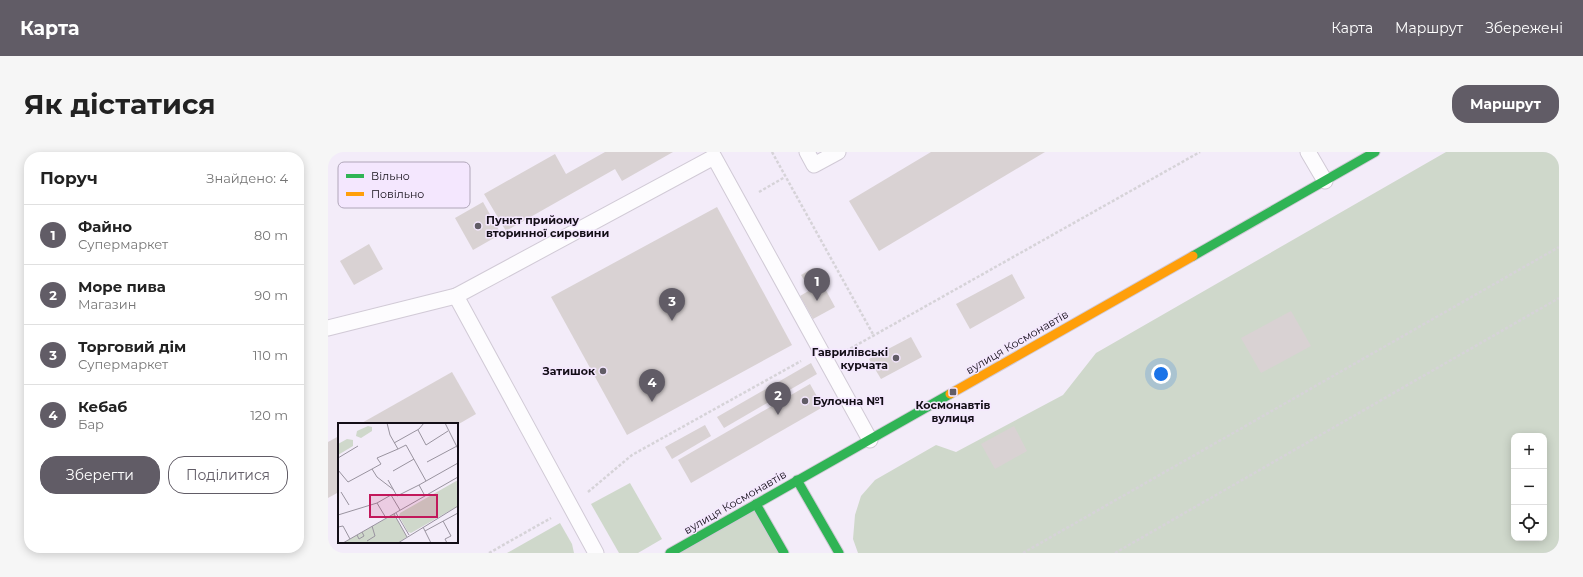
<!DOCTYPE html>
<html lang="uk">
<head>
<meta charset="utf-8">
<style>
  :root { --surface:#fff; --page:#f6f6f6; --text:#222; --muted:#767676; --line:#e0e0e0; --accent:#615c66 }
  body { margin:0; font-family:Montserrat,sans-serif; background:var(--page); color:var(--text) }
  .controls { position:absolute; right:12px; bottom:12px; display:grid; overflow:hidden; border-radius:8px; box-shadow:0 2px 10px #0003 }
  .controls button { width:36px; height:36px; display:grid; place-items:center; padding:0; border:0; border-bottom:1px solid var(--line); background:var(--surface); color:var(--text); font:20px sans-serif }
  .you { position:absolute; left:833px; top:222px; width:14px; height:14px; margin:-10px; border:3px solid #fff; border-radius:50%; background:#1a73e8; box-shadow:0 0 0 6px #1a73e833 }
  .badge { display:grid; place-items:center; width:26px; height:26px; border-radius:50%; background:var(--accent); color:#fff; font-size:13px; font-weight:700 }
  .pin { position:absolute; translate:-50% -33px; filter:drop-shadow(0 1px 2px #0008) }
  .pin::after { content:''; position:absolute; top:21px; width:14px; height:12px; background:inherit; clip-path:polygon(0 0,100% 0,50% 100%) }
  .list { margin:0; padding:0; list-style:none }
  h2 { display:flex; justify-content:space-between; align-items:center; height:52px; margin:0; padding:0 16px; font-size:17px }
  h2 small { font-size:13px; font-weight:400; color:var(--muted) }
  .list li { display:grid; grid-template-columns:26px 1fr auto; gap:12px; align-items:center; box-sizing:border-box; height:60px; padding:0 16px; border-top:1px solid var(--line) }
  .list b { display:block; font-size:15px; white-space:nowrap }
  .list p { margin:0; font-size:13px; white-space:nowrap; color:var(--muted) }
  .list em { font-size:13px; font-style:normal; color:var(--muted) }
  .actions { display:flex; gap:8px; padding:12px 16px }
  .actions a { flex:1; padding:9px 0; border:1px solid var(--accent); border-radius:16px; text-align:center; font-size:14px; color:var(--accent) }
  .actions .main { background:var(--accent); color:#fff }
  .icon { flex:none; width:22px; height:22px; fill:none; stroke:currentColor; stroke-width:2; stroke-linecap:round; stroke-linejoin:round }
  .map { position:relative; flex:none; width:1231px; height:401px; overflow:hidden; border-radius:16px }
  header { display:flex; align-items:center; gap:24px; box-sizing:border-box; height:56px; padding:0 20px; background:var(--accent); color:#fff }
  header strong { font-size:19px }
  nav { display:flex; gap:22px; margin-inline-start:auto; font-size:14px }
  .intro { display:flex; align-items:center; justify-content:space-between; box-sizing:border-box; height:96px; padding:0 24px }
  h1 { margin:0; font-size:28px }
  .button { padding:10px 18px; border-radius:16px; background:var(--accent); color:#fff; font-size:14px; font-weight:700 }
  main { display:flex; gap:24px; padding:0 24px }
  aside { flex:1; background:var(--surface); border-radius:16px; box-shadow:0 2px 10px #0003 }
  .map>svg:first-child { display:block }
</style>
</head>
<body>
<header>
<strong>Карта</strong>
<nav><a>Карта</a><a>Маршрут</a><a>Збережені</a></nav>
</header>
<div class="intro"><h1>Як дістатися</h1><a class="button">Маршрут</a></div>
<main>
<aside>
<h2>Поруч<small>Знайдено: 4</small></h2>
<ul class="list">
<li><span class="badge">1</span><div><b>Файно</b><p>Супермаркет</p></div><em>80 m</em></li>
<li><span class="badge">2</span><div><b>Море пива</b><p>Магазин</p></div><em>90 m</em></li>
<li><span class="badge">3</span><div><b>Торговий дім</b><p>Супермаркет</p></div><em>110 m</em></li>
<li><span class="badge">4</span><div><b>Кебаб</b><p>Бар</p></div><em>120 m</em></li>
</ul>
<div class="actions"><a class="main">Зберегти</a><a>Поділитися</a></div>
</aside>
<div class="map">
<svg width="1231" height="401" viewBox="0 0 1231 401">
  <rect width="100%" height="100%" fill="#f3ecf9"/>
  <g fill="#cfd8cb" fill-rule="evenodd">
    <path d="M1118,0H1231V401H530L525,387L527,363L533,344L547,328L608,293L628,300L735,243L768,201ZM1186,284H1216V386H1186Z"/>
    <polygon points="302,331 334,387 310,401 291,401 263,352"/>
    <polygon points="428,352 456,401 342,401"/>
    <polygon points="232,371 244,392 246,401 179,401"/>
  </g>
  <g fill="#d9d2d3">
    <polygon points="277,0 345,0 294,29 287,17 178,79 156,42 227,2 238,22"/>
    <polygon points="603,0 717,0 551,99 521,49"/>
    <polygon points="155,50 173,82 145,98 127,66"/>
    <polygon points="389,55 464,193 299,283 223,145"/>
    <polygon points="41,92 55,117 26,133 12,109"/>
    <polygon points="485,116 493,129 481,136 473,123"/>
    <polygon points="684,122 697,146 642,177 628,152"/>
    <polygon points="494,131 507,155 485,167 472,144"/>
    <polygon points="963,159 983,194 933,221 913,186"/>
    <polygon points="583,185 594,205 553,227 541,207"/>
    <polygon points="483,211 489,222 396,276 389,265"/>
    <polygon points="124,220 148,262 129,273 32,272"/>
    <polygon points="482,232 495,255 363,331 350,308"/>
    <polygon points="377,273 383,284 344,307 337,295"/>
    <polygon points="686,274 699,299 667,317 653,292"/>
    <polygon points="11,284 11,340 0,346 0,290"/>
  </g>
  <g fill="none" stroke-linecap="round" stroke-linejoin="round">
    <defs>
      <g id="lane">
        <polyline points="479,0 486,13 510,0"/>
        <polyline points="980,0 997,29"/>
        <polyline points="0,176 128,144"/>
        <polyline points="268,401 128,144 386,5 542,288"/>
      </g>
      <g id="fast">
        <polyline points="865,104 1047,0"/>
        <polyline points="469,328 511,401"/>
        <polyline points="428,352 456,401"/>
        <polyline points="342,401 622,242"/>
      </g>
      <polyline id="slow" points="622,242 865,104"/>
    </defs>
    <use href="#lane" stroke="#d1cad6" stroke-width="17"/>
    <use href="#fast" stroke="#d1cad6" stroke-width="11"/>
    <use href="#slow" stroke="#d1cad6" stroke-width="11"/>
    <g stroke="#d6d3d8" stroke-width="2.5" stroke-dasharray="3 2" stroke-linecap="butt">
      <polyline points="444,0 546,184"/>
      <polyline points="431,40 457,25"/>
      <polyline points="518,199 872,0"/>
      <polyline points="260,340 304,303 473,209"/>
      <polyline points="161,401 223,366"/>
      <polyline points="695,401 1231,95"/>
      <polyline points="787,401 1231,146"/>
    </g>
    <use href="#lane" stroke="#fdfcfe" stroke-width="15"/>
    <use href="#fast" stroke="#30b455" stroke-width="9"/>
    <use href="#slow" stroke="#ff9f0a" stroke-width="9"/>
  </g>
  <g fill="#615c66" stroke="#f4e7fe" stroke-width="1.5">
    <circle cx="150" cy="74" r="4"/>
    <circle cx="568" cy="206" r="4"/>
    <circle cx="275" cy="219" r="4"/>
    <rect x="621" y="236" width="8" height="8" rx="2"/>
    <circle cx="477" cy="249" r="4"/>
  </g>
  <g text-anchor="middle" stroke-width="3" stroke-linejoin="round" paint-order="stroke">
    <g font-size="11" font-weight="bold" fill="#130e17" stroke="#f4e7fe" text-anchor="start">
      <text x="158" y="72">Пункт прийому<tspan x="158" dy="13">вторинної сировини</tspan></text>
      <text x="560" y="204" text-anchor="end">Гаврилівські<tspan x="560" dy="13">курчата</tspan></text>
      <text x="267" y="223" text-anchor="end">Затишок</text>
      <text x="485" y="253">Булочна №1</text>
      <text x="625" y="257" text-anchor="middle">Космонавтів<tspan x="625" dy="13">вулиця</tspan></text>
    </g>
    <g font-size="11" fill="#130e17" stroke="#f4e7fe">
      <text transform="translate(689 190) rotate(-30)" y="4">вулиця Космонавтів</text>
      <text transform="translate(407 350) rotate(-30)" y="4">вулиця Космонавтів</text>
    </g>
  </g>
  <g transform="translate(10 271)">
    <rect width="120" height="120" fill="#f3ecf9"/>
    <path d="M30,3L34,4V8L23,15L18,13L19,8ZM9,16L15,17V23L0,32V21ZM120,57V83L73,110L70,109L61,93L62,90ZM56,91L69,114L60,120H5Z" fill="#cfd8cb"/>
    <path fill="none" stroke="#99939f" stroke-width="1" d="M49,0L52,12L60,26L68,22L88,58M107,0L120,26M80,7L88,22L110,8M56,20L81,6L86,0M0,35L20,23M89,39L119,23M34,46L43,41L39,35L60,26M0,47L10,59L34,46L39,54L56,67M55,48L76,36M50,57L59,73L81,62M3,69L11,82M87,73L81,62L120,40M58,90L71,112M56,91L69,114M0,92L39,80M48,95L39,80L53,72L62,87M105,98L113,113L107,116L109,120M0,104L5,103L12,116M85,104L93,120M87,108L120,90M19,112L21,116L26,113L24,109M29,118L37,113L34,103M5,120L120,54M60,120L120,83"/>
    <path fill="#c2185b" fill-opacity="0.15" stroke="#c2185b" stroke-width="2" d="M32,72H99V94H32Z"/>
    <rect width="120" height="120" fill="none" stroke="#130e17" stroke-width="2"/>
  </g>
  <rect x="10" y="10" width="132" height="46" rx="6" fill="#f4e7fe" stroke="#b0a6b9" stroke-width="1"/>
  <rect x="18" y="22" width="18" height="4" fill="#30b455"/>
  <rect x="18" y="40" width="18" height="4" fill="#ff9f0a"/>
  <g font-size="11" fill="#130e17">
    <text x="43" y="28">Вільно</text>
    <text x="43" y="46">Повільно</text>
  </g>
</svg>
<div class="controls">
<button>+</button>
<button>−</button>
<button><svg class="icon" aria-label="locate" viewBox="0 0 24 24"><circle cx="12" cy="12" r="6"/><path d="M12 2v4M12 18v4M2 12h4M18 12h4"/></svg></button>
</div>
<div class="you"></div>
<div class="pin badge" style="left:489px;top:149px">1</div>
<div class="pin badge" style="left:450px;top:263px">2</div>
<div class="pin badge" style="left:344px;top:169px">3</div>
<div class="pin badge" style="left:324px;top:250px">4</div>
</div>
</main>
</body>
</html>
